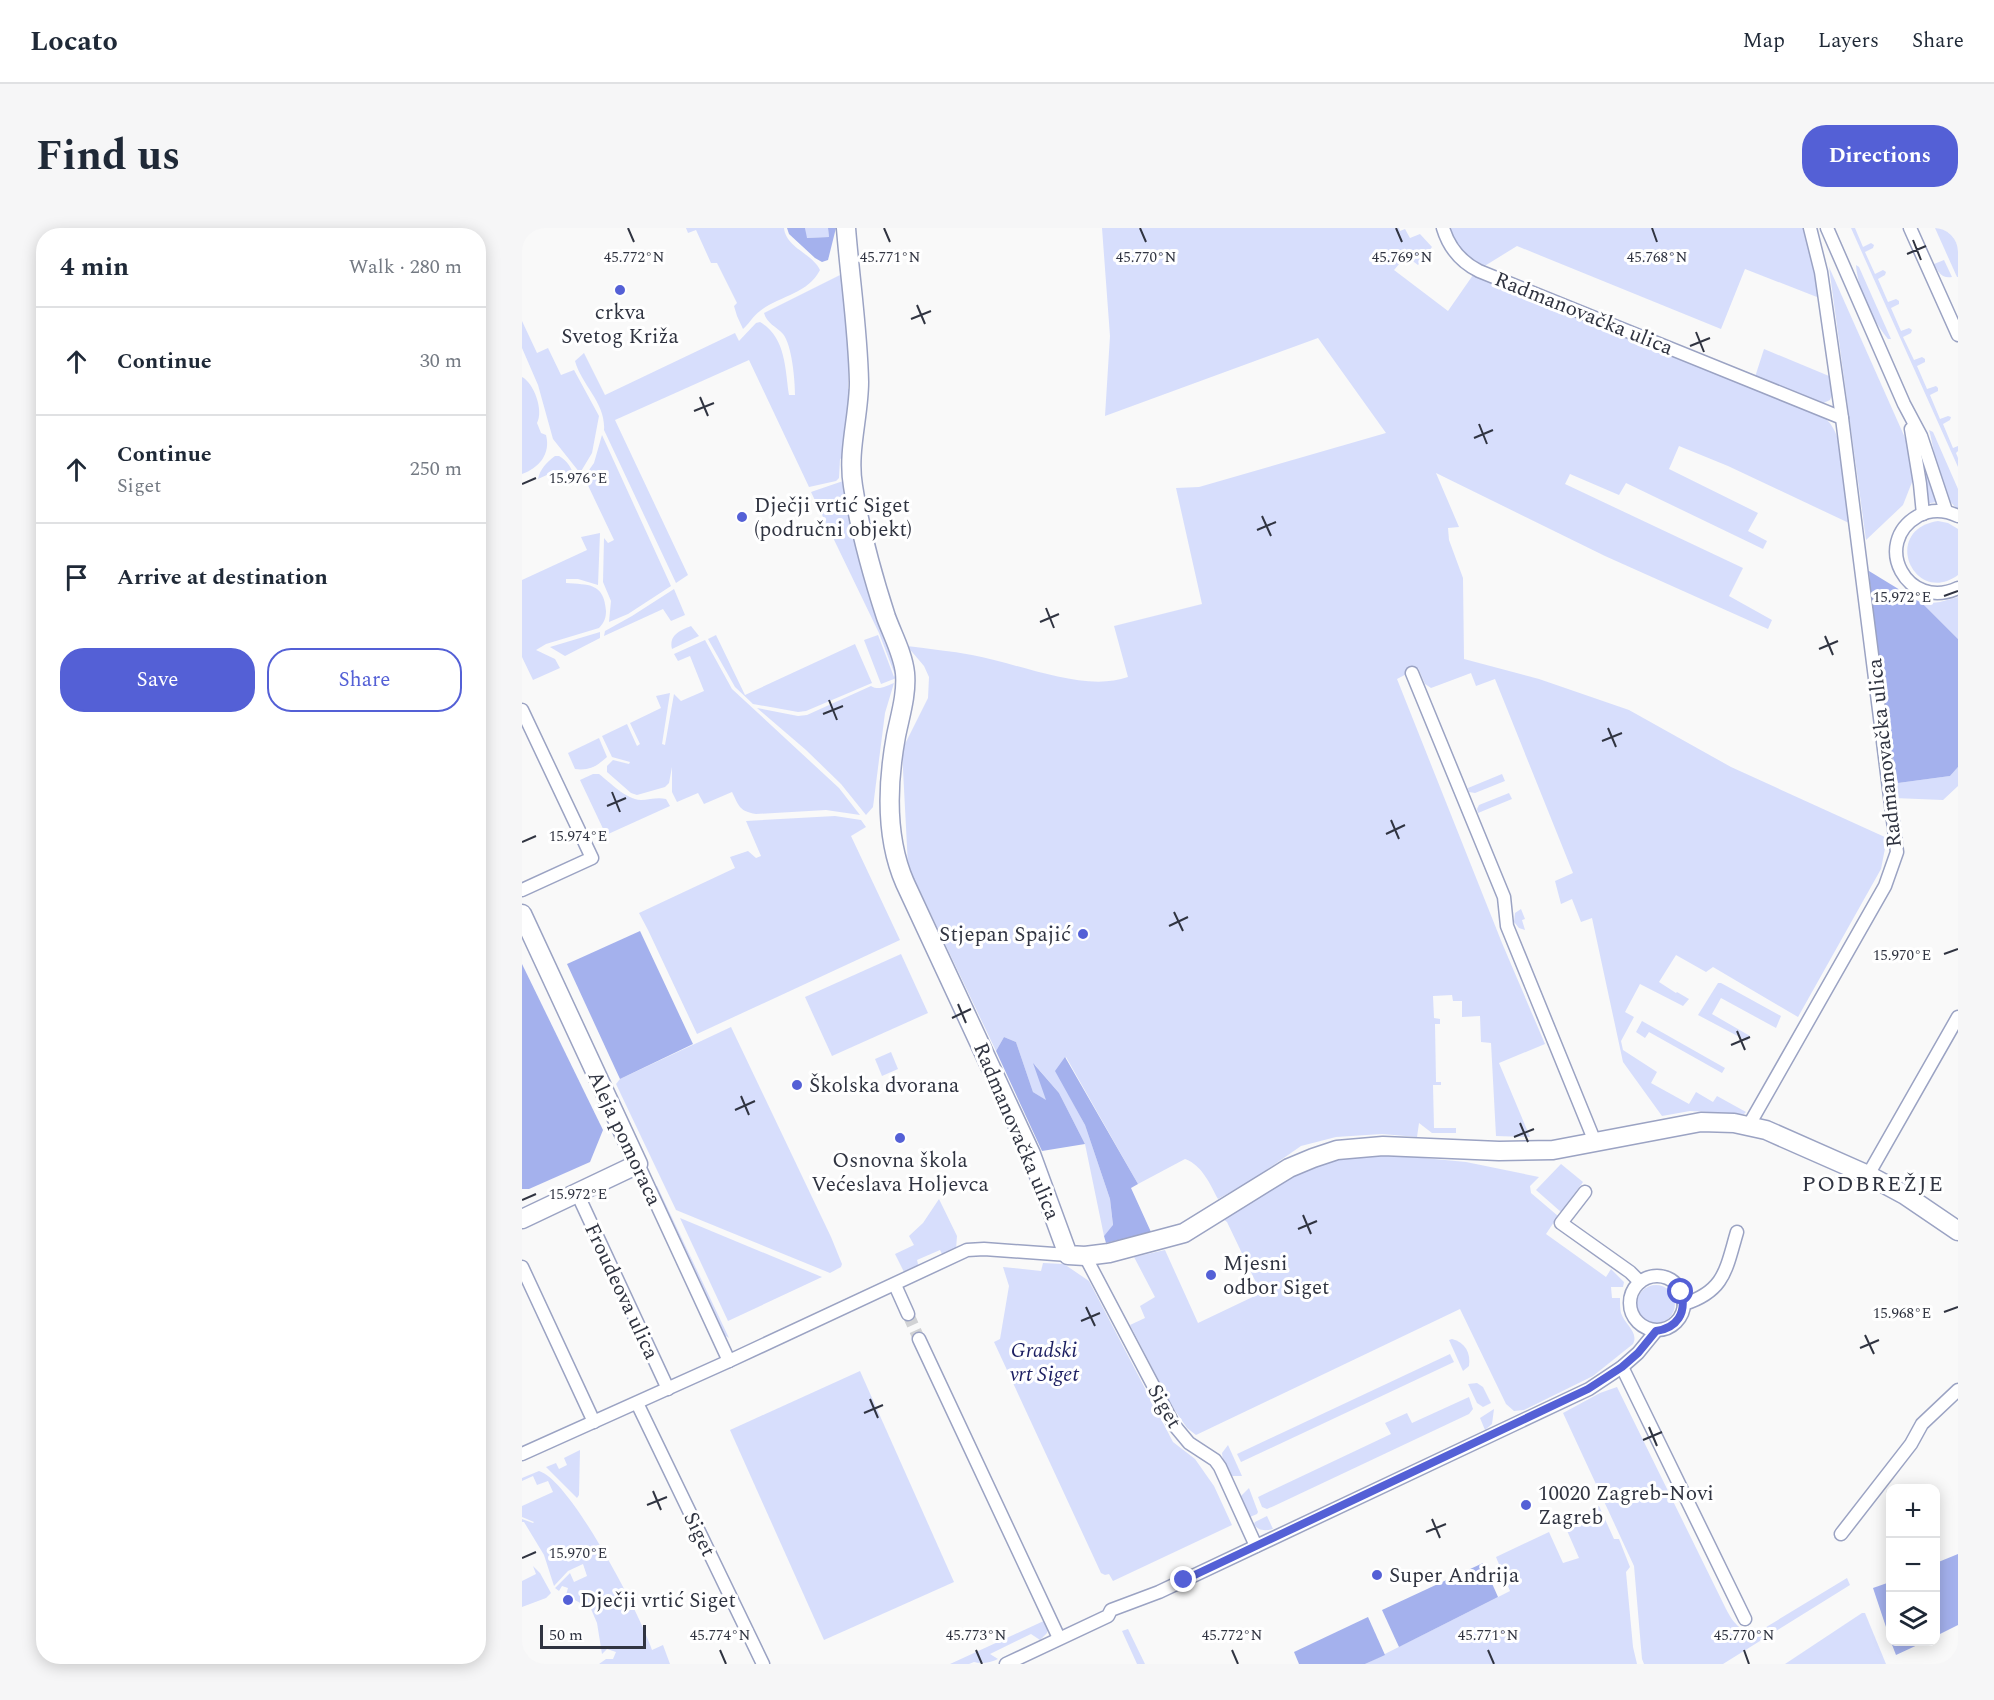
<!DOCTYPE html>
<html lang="en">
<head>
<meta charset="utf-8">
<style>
  :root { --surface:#fff; --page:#f6f6f7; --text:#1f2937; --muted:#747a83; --line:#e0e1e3; --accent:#5460d6 }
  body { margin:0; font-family:Spectral,serif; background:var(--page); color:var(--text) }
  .controls { position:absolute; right:18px; bottom:18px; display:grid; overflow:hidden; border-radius:12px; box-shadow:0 3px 15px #0003 }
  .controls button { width:54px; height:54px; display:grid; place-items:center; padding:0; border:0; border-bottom:2px solid var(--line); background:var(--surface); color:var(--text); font:30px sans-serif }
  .scale { position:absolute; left:18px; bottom:15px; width:106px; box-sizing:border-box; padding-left:6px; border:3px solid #303441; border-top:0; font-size:16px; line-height:21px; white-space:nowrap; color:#303441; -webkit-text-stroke:4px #fff; paint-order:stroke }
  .stop { position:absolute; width:18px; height:18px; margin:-14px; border:4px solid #5460d6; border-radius:50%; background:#fff }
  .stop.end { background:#5460d6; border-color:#fff; box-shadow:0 2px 6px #0008 }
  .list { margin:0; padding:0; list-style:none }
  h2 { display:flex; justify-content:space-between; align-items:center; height:78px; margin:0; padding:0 24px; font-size:26px }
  h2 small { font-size:20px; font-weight:400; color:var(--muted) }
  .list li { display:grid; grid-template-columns:39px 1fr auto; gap:18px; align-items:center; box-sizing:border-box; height:108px; padding:0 24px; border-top:2px solid var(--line) }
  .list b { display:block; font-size:22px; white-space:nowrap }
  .list p { margin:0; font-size:20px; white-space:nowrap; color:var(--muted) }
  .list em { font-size:20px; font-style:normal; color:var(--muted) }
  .actions { display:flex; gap:12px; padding:18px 24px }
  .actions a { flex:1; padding:14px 0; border:2px solid var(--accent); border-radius:24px; text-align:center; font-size:21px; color:var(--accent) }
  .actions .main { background:var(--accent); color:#fff }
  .icon { flex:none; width:33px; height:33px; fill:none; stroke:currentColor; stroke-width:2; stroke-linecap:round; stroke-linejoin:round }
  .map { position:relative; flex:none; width:1436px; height:1436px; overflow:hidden; border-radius:24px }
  header { display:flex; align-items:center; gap:36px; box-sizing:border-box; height:84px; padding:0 30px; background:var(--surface); border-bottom:2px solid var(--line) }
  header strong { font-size:28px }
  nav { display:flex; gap:33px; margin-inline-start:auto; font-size:21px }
  .intro { display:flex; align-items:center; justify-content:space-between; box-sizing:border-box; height:144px; padding:0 36px }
  h1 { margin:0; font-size:42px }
  .button { padding:15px 27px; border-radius:24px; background:var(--accent); color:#fff; font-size:21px; font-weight:700 }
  main { display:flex; gap:36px; padding:0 36px }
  aside { flex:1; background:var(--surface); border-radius:24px; box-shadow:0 3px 15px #0003 }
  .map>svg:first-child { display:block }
</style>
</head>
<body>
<header>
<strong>Locato</strong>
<nav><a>Map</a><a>Layers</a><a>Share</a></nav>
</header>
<div class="intro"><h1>Find us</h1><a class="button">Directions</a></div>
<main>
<aside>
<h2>4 min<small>Walk · 280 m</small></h2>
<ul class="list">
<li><svg class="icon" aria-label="ahead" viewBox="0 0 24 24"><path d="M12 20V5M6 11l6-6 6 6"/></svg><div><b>Continue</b></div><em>30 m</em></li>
<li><svg class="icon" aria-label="ahead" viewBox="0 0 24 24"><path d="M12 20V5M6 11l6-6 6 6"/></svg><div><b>Continue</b><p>Siget</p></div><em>250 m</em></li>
<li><svg class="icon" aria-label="arrive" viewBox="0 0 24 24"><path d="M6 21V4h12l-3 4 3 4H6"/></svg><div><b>Arrive at destination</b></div></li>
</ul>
<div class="actions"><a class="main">Save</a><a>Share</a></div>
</aside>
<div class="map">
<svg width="1436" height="1436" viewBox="0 0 1436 1436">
  <rect width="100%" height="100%" fill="#f9f9f9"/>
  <g fill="#d7defc">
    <path d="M164,0H262C264,20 290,25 298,42C286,66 257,68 238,83C231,88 227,96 221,101L215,88L212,78L215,75L195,35H189L174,2L166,5Z"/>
    <polygon points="283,0 306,0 307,9 284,10"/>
    <path d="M580,0H877L878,3L883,1L888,10L898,6L910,19L896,37L884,28L872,42L926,83L951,47L963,50L1298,186C1303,190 1308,194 1311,200C1322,217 1325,273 1327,295L1206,238L1157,218L1147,241L1236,285L1226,303L1245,313L1241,321L1104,255L1097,267L1048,246L1043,256L1221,340L1207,368L1250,392L1246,401L1083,328L914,245L937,299L926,300L927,312L941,350L942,431L1017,451L1107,482L1209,539L1365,610L1359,641L1276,789L1191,739L1184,744L1154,727L1137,754L1154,765L1155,764L1167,771L1161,778L1118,756L1103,784L1112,789L1099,813L1101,822L1135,844L1129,855L1167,876L1174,864L1191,874L1195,868L1224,884L1222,886L1168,883L1140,888L1101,834L1070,690L1059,694L1050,671L1039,676L1033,653L1051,645L973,451L954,458L949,445L909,460L903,456L896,440L875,451L980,715L1023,816L977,835L1008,909L974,908L969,815L959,814L958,788L940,789V773H931L930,767L911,768L912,790L918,791V796H913L914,854H919V857H911L912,900H934V905H910L897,895L895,909L860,906L814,909L779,918L730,952L696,971C688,956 680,937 663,931L616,956L544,829L534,843L563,897L588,971L591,998L582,1008L563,916L537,865L513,837L525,873L511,864L494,814L482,809L474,823L386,638L380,522L406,470L407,449L402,438L385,418C407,421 429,423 450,427C496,435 562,465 606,449L592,398L680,376L654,260L677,259L864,205L796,110L583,188L588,108Z"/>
    <path d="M926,0H1286L1300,71L1223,41L1199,101L995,18L961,39C943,31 934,18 926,0Z"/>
    <polygon points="1329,0 1333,0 1341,19 1349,15 1352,17 1351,20 1343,24 1353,46 1361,42 1364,44 1363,47 1356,51 1366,74 1374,71 1377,73 1377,76 1369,80 1379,103 1387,100 1390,102 1389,105 1381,109 1392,132 1400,129 1403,131 1403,134 1395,138 1405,161 1414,158 1416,160 1416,163 1408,167 1418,191 1426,188 1429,189 1428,192 1421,196 1431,220 1436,218 1436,223 1434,225 1436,230 1436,239"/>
    <polygon points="1413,0 1436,0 1436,49 1435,49"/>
    <path d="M1422,32L1430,49C1420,51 1416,44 1412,36Z"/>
    <path d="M1334,37L1337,39L1369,111H1366C1350,91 1336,63 1334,37Z"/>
    <polygon points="1307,39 1396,239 1381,277 1344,312"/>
    <path d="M318,47L320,51L327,136L326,161H329L324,228L318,231L317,250L314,253L287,259L227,132L93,192L166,347L154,355L82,202C84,175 60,158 53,133L62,125L83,167L213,105L217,113L234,95L238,94C264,109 263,141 267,167H273C273,152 270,117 261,106C254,98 245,96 242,85Z"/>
    <polygon points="0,93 15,125 26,120 39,147 52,142 77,188 70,225 58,245 31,211 16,157 0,120"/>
    <polygon points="1242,121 1307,148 1310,167 1308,172 1299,176 1233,149"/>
    <path d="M0,149C12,155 22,183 15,195L19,205L24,207C29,226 17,240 0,246Z"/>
    <path d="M1407,202L1411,204L1436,261V281C1415,266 1414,225 1407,202Z"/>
    <polygon points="80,207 149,358 106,386 87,394 89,373 81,354 82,310 86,315 92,312 62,249 72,235"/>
    <polygon points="1398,224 1410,253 1414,274 1404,276"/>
    <path d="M33,228H37C46,233 49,240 53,249L32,257L27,246L16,251C18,241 25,234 33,228Z"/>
    <polygon points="324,252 377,449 359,456 342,412 356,407 372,449 373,447 357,405 289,264"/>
    <path d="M1416,293L1426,295L1436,301V347C1392,379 1358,302 1416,293Z"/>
    <path d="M78,305L76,357L56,351H44V355C66,357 82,354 84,383C84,390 82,395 77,400L24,416L14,422L33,431L38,440L11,452L0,429V352L65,322L59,309Z"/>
    <polygon points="152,361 163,387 149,393 141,381 82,408 83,403 110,388"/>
    <polygon points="1436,369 1436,411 1401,376 1418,374"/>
    <path d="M169,398L177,408L150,421C147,407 157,403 169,398Z"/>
    <polygon points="78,404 78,410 43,428 28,419"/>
    <polygon points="194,407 223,467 333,416 350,455 284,483 276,484 231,476 213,459 186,411"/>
    <path d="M183,412L210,461L317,560L338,587L304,582L234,586C217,583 217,578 210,564L182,576L176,565L155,574L150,564V539L147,555L143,559L115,567L109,565L85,544V538L91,532L107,536L108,534L90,529L80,508L105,496L115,518L118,516L108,495L139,480L134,468L148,465L140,516L143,517L152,466L159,473L182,463L168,428L156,433L152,426Z"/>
    <path d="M372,455L363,485L351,579L344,587L319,556L284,522L235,480L276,488L285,487L349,458C357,463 364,458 372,455Z"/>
    <path d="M77,510L85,529C75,538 67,543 53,541L46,525Z"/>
    <polygon points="1436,539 1436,558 1421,572 1372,570 1376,555 1428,548"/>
    <path d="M71,546H77C89,555 103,571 119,572C127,572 135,569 144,571L148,578L84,607L58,552Z"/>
    <polygon points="980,546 983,553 953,565 947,564 946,560"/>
    <polygon points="987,565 990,571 956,585 955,581 957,577"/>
    <polygon points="313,588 339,592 344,599 329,608 378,712 175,806 126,702 117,685 213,640 208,629 226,623 234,630 239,628 224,593"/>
    <polygon points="999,681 1003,691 1000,692 1003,702 997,700 992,694 993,685"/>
    <polygon points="379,726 406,785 310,828 283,769"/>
    <polygon points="1196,755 1199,755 1259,788 1254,800 1199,770 1190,786 1228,808 1225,813 1176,787"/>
    <polygon points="1120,793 1203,840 1200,845 1127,804 1123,810 1114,804"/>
    <polygon points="209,799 309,1009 320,1036 319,1039 308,1045 154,982 94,856 98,851"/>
    <polygon points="369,824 376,841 360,848 353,831"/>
    <path d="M868,925L870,927L944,934L1017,949L1008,958L1009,965L1036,988L1024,1006L1084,1049L1089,1041L1102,1054L1101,1059H1089L1090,1070H1098C1098,1075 1098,1081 1099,1085C1103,1097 1117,1104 1111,1116L1071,1148L1002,1182L992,1183L984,1176L938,1081L674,1207L665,1200L650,1178L608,1097L623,1090L618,1078L633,1069L612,1029L643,1022L676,1095L739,1065L705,994L701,991C738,968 777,936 821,929C837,927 853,927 868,925Z"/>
    <polygon points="1039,936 1061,954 1039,984 1014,962"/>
    <polygon points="135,958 207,1110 201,1106 131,959"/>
    <polygon points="417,971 435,1008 434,1021 421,1028 418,1022 395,1032 397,1040 384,1048 373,1026 392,1017 387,1008 401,995"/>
    <polygon points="158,990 300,1049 206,1093"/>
    <polygon points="521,1035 542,1036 567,1053 651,1214 673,1231 692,1258 710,1297 591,1353 587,1346 583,1347 579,1345 472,1114 478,1111 487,1058 481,1039 519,1043"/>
    <circle cx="1134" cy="1076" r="19"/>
    <path d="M930,1111C943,1114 949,1125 947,1138L941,1143L927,1112Z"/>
    <polygon points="928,1126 932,1134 719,1234 715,1226"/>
    <polygon points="338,1143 432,1354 302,1412 208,1202"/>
    <polygon points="955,1155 961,1159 969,1175 961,1179 955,1175 946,1156"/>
    <path d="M1095,1159L1204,1381C1212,1396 1218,1404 1236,1404L1325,1350L1328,1357L1201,1436H1122L1120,1431L1112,1338L1041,1185L1078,1165Z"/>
    <polygon points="947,1169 951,1181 947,1186 752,1278 745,1281 740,1279 736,1269 869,1206 863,1195 885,1185 890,1195"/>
    <polygon points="972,1181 970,1196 963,1202 958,1190"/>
    <polygon points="706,1217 720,1248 709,1248 701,1234 700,1225"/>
    <polygon points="58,1222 57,1267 55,1270 24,1239 34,1235 37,1241 45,1237 42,1230"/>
    <path d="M17,1243C49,1252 119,1388 130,1422L141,1417L148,1436H77L84,1431H91L94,1424L85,1421L80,1426L75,1395L69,1381L44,1367L46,1360L40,1358L37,1363L33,1360L48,1345L52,1354L65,1348L61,1336L46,1343L32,1358L22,1327L2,1294H0V1291L11,1295L12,1294L0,1289V1278L31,1264L26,1253L15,1257L11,1248L0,1253V1250Z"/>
    <polygon points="727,1260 736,1284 735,1286 728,1289 719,1268"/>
    <polygon points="1077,1278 1092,1311 1097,1311 1108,1339 1104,1344 1111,1419 1115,1436 843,1436 988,1363 974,1329 1027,1304 1041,1335 1057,1330 1043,1298"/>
    <path d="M745,1288L751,1301C743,1303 736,1303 732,1296L733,1294Z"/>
    <polygon points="11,1338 18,1345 29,1365 24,1370 0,1379 0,1353 14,1346"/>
    <polygon points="1340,1385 1343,1385 1364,1436 1263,1436"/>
    <path d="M526,1391L527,1398L525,1405L518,1412L509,1406L468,1426L476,1431C468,1435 459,1436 452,1434L447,1436H428Z"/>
    <polygon points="606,1401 623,1436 615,1436 600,1403"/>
  </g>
  <g fill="#a4b1ed">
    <polygon points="265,0 283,0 285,10 307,9 306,0 314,0 306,32 300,34 293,30 267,6"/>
    <polygon points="1347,343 1401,376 1436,411 1436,539 1428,548 1376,555 1356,455"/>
    <polygon points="118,703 171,816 98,851 45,736"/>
    <polygon points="0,736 81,902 68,934 7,961 0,961"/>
    <polygon points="482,809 494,814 511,864 524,872 511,835 537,865 563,916 520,923 474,823"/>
    <polygon points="543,829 616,956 609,960 629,1004 584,1015 582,1008 591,997 588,971 563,897 533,843"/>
    <polygon points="1436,1326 1436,1397 1414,1408 1414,1335"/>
    <polygon points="961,1335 976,1369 877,1419 860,1382"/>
    <polygon points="1368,1354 1368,1411 1351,1360"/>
    <polygon points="846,1389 863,1427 843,1436 777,1436 772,1424"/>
    <polygon points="1369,1414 1402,1414 1374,1427"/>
  </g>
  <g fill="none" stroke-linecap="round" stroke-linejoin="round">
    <polyline stroke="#d1d2d4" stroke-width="12" stroke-dasharray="12 6" stroke-linecap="butt" points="386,1086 397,1111"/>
    <defs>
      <g id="street">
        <path d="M921,0C927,20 939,34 957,43L1320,190"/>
        <polyline points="1305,0 1382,176 1399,208 1424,283"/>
        <polyline points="1388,0 1436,107"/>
        <polyline points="1389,201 1398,256 1401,286"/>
        <path d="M1436,288C1423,282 1409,281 1396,288C1349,315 1385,384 1436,360"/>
        <polyline points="890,445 982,669 985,698 1073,914"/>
        <polyline points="0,482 70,630 0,662"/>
        <polyline points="1227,897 1363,658 1375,624 1320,190 1299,44 1288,0"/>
        <polyline points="116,936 207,1133"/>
        <polyline points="1346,947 1436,789"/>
        <polyline points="1063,964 1039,995 1108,1044 1118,1054"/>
        <polyline points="55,965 146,1161"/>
        <polyline points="563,1028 652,1197 667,1215 693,1232 698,1239 734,1318"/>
        <polyline points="0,1039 72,1194"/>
        <circle cx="1135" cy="1075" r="27"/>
        <polyline points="373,1057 386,1086"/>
        <path d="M1162,1076C1203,1063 1204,1041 1215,1004"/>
        <polyline points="397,1111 537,1410"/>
        <polyline points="1100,1139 1223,1391"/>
        <polyline points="115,1175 241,1436"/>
        <polyline points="0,1226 207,1133 445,1022 462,1021 546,1027"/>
        <polyline points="1319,1306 1389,1216 1400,1196 1436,1162"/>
        <polyline points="484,1436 586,1388 589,1382 637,1364 1067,1161 1100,1139 1116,1125 1134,1103"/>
      </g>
      <g id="secondary">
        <path d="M324,0C328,51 336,103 337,154C337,188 325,224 331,258C338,303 350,346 364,389C371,408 381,426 383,445C385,466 378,488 374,508C365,557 363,609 383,655L509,926L546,1027L563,1028L587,1025L662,1005L767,940L791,930L815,922L861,918L977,923L1031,922L1179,894L1212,895L1244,902L1346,947L1383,967L1436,1003"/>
        <polyline points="0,686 116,936 0,991"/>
      </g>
    </defs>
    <use href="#street" stroke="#9ba3c3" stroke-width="15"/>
    <use href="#secondary" stroke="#9ba3c3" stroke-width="21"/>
    <use href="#street" stroke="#fff" stroke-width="12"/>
    <use href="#secondary" stroke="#fff" stroke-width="18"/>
  </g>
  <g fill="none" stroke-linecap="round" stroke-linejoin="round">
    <path stroke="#5460d6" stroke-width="8" d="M662,1352L1066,1161L1100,1139L1116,1125L1134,1103C1155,1100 1165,1085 1159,1064"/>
  </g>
  <path fill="none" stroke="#303441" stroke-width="2" d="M106,0L112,14M362,0L368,14M618,0L624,14M874,0L880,14M1130,0L1135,14M1391,12L1399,32M1385,26L1404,18M395,77L403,96M389,91L409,83M1174,104L1182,124M1168,118L1188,110M178,169L186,188M172,183L192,175M957,196L965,216M952,210L971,202M0,256L14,250M740,288L749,308M735,302L754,294M1422,368L1436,363M524,380L532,400M518,394L537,386M1303,408L1311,427M1297,421L1316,413M307,472L315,492M301,486L321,478M1086,500L1094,519M1080,513L1100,505M90,564L98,584M85,578L104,570M869,592L877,611M864,606L883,597M0,614L14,608M652,684L661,703M647,698L666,689M1422,726L1436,721M436,776L444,795M430,790L449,781M1215,803L1223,822M1209,817L1228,809M219,868L227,887M213,882L233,873M998,895L1006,914M992,909L1012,901M0,972L14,966M781,987L789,1006M776,1001L795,993M564,1079L573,1098M1422,1084L1436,1079M559,1093L578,1085M1343,1107L1352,1126M1338,1120L1357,1112M348,1171L356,1190M342,1185L361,1177M1127,1199L1135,1218M1121,1212L1140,1204M131,1263L139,1282M125,1277L145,1269M910,1291L918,1310M904,1304L924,1296M0,1330L14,1324M198,1422L204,1436M454,1422L460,1436M710,1422L716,1436M966,1422L972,1436M1222,1422L1227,1436"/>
  <g fill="#5460d6" stroke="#fff" stroke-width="2">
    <circle cx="98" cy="62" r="6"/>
    <circle cx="220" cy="289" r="6"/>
    <circle cx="561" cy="706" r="6"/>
    <circle cx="275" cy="857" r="6"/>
    <circle cx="378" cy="910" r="6"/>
    <circle cx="689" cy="1047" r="6"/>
    <circle cx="1004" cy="1277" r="6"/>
    <circle cx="855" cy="1347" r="6"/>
    <circle cx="46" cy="1372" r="6"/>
  </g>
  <g text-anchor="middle" stroke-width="6" stroke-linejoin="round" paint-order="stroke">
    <g font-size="21" fill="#303441" stroke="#fff" text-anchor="start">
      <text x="98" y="91" text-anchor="middle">crkva<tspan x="98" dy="24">Svetog Križa</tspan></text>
      <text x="232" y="284">Dječji vrtić Siget<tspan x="232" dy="24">(područni objekt)</tspan></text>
      <text x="549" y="713" text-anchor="end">Stjepan Spajić</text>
      <text x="287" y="864">Školska dvorana</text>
      <text x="378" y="939" text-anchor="middle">Osnovna škola<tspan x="378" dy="24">Većeslava Holjevca</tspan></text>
      <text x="701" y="1042">Mjesni<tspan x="701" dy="24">odbor Siget</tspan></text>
      <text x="1016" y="1272">10020 Zagreb-Novi<tspan x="1016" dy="24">Zagreb</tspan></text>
      <text x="867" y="1354">Super Andrija</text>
      <text x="58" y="1379">Dječji vrtić Siget</text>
    </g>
    <g font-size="21" fill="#303441" stroke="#fff">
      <text transform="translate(1062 85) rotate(22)" y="7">Radmanovačka ulica</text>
      <text transform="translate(1362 525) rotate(-96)" y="7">Radmanovačka ulica</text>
      <text transform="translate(495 903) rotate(67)" y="7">Radmanovačka ulica</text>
      <text transform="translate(103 910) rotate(65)" y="7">Aleja pomoraca</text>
      <text transform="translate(100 1063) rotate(65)" y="7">Froudeova ulica</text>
      <text transform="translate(643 1178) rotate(60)" y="7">Siget</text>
      <text transform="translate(178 1306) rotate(64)" y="7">Siget</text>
    </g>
    <g font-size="21" font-style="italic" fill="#1c1f62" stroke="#fff">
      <text x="522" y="1129">Gradski<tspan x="522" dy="24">vrt Siget</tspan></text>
    </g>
    <g font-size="22" letter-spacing="1.5" fill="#303441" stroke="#fff">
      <text x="1351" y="963">PODBREŽJE</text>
    </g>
  </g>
  <g font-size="15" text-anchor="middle" fill="#303441" stroke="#fff" stroke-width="6" stroke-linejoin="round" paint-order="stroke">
    <text x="112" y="34">45.772°N</text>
    <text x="368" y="34">45.771°N</text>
    <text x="624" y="34">45.770°N</text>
    <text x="880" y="34">45.769°N</text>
    <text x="1135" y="34">45.768°N</text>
    <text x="56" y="255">15.976°E</text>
    <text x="1380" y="374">15.972°E</text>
    <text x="56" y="613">15.974°E</text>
    <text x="1380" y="732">15.970°E</text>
    <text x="56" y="971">15.972°E</text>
    <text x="1380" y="1090">15.968°E</text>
    <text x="56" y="1330">15.970°E</text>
    <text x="198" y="1412">45.774°N</text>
    <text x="454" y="1412">45.773°N</text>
    <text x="710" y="1412">45.772°N</text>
    <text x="966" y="1412">45.771°N</text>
    <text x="1222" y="1412">45.770°N</text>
  </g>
</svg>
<div class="controls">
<button>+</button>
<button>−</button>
<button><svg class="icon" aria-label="layers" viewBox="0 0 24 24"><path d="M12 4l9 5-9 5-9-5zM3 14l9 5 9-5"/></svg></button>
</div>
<div class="scale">50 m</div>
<div class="stop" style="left:1159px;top:1064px"></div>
<div class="stop end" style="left:662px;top:1352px"></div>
</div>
</main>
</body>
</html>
